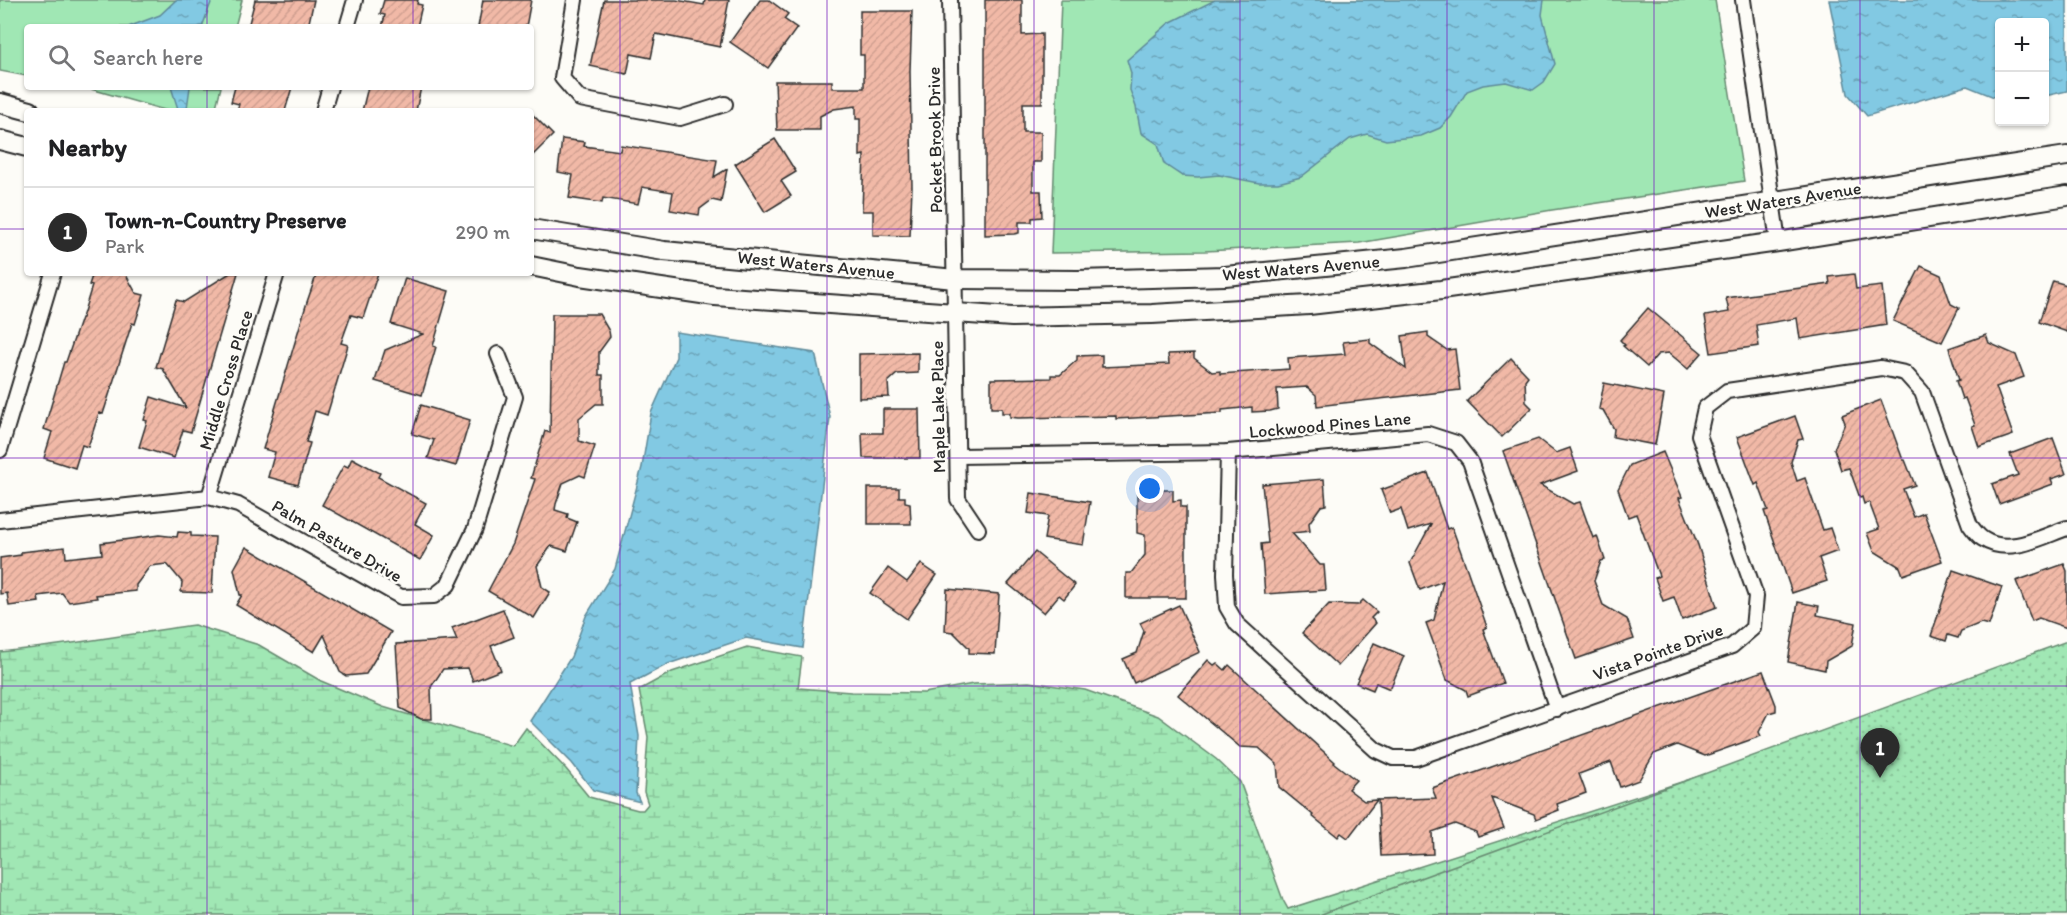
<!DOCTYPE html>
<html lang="en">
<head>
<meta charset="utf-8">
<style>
  :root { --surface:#fff; --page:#f2f2f2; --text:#202124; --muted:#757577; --line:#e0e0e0; --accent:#2b2b2b }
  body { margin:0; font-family:Itim,sans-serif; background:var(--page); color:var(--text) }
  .controls { position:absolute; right:18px; top:18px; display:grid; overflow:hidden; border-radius:6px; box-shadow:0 2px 4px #0004 }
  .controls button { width:54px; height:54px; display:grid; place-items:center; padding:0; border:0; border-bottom:2px solid var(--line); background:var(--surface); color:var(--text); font:30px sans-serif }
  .you { position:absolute; left:1150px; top:489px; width:21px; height:21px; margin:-15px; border:4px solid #fff; border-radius:50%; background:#1a73e8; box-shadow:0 0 0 9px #1a73e833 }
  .badge { display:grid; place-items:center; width:39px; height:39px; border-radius:50%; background:var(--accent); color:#fff; font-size:20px; font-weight:700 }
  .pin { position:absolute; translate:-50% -50px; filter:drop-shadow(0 2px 3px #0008) }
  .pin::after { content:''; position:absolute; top:32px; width:21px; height:18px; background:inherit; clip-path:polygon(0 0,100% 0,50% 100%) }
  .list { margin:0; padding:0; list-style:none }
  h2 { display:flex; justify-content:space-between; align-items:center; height:78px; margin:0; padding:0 24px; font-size:26px }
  h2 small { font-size:20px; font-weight:400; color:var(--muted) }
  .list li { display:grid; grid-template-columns:39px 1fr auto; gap:18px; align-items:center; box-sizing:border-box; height:90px; padding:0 24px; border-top:2px solid var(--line) }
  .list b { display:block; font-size:22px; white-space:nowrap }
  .list p { margin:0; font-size:20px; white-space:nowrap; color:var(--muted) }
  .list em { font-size:20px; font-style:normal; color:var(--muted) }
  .icon { flex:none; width:33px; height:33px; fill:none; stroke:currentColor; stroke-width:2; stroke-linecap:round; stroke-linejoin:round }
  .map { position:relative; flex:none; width:2067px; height:915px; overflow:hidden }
  .search { position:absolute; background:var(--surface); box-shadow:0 2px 4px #0004; left:24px; top:24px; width:510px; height:66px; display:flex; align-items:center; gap:15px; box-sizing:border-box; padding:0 21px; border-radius:6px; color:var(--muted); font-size:22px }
  .panel { position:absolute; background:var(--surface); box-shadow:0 2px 4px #0004; left:24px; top:108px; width:510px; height:168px; border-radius:6px }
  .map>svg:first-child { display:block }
</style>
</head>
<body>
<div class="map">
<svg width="2067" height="915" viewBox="0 0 2067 915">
  <defs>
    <pattern id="wetland-marsh" width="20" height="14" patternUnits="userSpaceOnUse" patternTransform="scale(1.5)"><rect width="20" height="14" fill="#a0e7b4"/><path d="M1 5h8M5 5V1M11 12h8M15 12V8" fill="none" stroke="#8ac69b"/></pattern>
    <pattern id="park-dots" width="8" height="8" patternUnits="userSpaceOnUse" patternTransform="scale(1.5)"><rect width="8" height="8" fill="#a0e7b4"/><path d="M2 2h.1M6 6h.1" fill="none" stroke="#8ac69b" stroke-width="1.8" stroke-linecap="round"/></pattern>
    <pattern id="water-ripples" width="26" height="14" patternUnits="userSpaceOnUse" patternTransform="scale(1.5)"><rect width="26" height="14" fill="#82c9e3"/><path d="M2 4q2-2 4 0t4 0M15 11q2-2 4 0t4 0" fill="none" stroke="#6ba3b8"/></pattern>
    <pattern id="building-hatch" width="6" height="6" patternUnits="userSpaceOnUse" patternTransform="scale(1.5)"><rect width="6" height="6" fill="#f1b9a7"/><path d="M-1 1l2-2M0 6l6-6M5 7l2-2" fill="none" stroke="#cf9f90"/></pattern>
  </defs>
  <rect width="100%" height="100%" fill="#fdfcf7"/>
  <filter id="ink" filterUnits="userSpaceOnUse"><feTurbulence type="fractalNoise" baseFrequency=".0167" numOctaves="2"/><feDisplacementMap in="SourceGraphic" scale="12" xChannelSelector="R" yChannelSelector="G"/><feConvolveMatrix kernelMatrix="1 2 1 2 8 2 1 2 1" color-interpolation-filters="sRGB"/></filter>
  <g filter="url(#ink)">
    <g fill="#a0e7b4" stroke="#668970" stroke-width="1.5">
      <polygon points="0,0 242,0 235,27 27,27 27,76 0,71"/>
      <polygon points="1061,0 1715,0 1744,181 1552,210 1359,243 1205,251 1051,253"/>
      <polygon points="84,87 221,87 215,111 168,111"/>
    </g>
    <path fill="url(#wetland-marsh)" stroke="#668970" stroke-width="1.5" d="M194,625L259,645L321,681L383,707L513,746L526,728L566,769L589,797L638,810H643L648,804L644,792L648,737L639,690L672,672L747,647L802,657L798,688L851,692L924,693L973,684L1029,682L1085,690L1158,716L1216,759L1240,782L1283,900L1288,909L2016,674L1660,915H0V652C65,646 129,634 194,625Z"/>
    <polygon fill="url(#park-dots)" stroke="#668970" stroke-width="1.5" points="2067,641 2067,915 1319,915"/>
    <g fill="url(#water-ripples)" stroke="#5f8a99" stroke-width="1.5">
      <polygon points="176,0 212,0 202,27 128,27 160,15"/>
      <polygon points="1215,0 1544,0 1542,15 1555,64 1544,82 1533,90 1506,82 1483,85 1467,91 1451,117 1440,128 1421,136 1386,140 1367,134 1350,139 1301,177 1278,183 1259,183 1219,175 1198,177 1182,176 1164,164 1158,144 1141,133 1136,107 1130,90 1131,73 1127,60 1169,23"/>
      <polygon points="1829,0 2067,0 2067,91 2045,96 2044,22 2000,22 1999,99 1967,86 1867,116 1848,94"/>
      <polygon points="171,87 190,87 187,108 178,109"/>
      <polygon points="676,332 815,353 830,417 803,648 746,638 668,664 630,684 639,736 636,793 640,802 593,790 572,763 530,721 571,657 586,616 615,569 642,467 651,413 676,357"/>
    </g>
    <g fill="url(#building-hatch)" stroke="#2b2b2b" stroke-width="1.5">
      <polygon points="255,0 314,0 308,27 248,27"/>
      <polygon points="384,0 418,0 417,4 422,5 417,27 382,27 385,15 380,14"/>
      <polygon points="483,0 531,0 526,27 478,27"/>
      <polygon points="604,0 676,0 704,5 705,0 729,0 720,47 656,34 651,58 631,54 627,74 590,66"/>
      <polygon points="760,0 769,0 788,14 784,19 797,28 768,68 730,42"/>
      <polygon points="985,0 1022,0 1022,35 1042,34 1042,103 1023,103 1023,132 1041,132 1041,162 1033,162 1033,191 1041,191 1042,217 1032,218 1032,222 1019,222 1019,233 1014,234 985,235"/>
      <polygon points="860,11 912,11 910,71 912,187 910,236 873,235 873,211 862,211 864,155 860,156 860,119 856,119 856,106 834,109 820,116 820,130 777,130 775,81 832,81 832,88 864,88 864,55 860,55"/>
      <polygon points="235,87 292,87 285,111 237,111 239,104 231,102"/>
      <polygon points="368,87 421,87 416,111 362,111"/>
      <polygon points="531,113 553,135 531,157"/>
      <polygon points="562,139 585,142 584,146 620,151 621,145 717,160 714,177 727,169 721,202 712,200 700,209 699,215 670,210 673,192 642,187 638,204 603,198 602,203 569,198 573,175 558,172"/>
      <polygon points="775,139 796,172 781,181 791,196 765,212 735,164"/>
      <polygon points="1921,266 1941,275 1951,304 1959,308 1942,342 1893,321"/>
      <polygon points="93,273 125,273 136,293 144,295 135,324 132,323 103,414 99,413 88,447 82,445 75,468 44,458 52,432 44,429 64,362 66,362 81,318 82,318 92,286 89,285"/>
      <polygon points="230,273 238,273 191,432 183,430 174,458 139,447 147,421 144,420 151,397 186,408 163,369 156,367 176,300 184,302"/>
      <polygon points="317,273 378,273 363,318 351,315 341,343 348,345 327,415 315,411 306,442 310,443 298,485 268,477 275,452 263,449 307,302"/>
      <polygon points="1854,274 1856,289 1882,286 1886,325 1800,339 1797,318 1756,325 1759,346 1711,353 1705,316 1729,312 1726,298 1830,284 1829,277"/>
      <polygon points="405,278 449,291 433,346 436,347 422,395 375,381 385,350 423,334 391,324"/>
      <polygon points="2053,281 2067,285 2067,332 2039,322"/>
      <polygon points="1648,308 1702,353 1688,369 1669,353 1658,354 1647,367 1623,346 1625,345 1620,340"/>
      <polygon points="552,314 599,314 609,331 610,337 599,352 599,375 603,375 603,404 596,404 579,418 579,441 595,446 585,477 580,475 563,483 556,504 555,510 568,514 567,518 577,522 567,551 551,546 537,566 542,587 550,592 534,618 488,591 513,544 535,479 531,478 545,431 550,433"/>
      <polygon points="1428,332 1428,337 1447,350 1455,349 1460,390 1317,406 1316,395 1307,387 1277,389 1278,409 1270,411 1252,412 1252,407 1222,410 1222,413 1116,419 1116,416 1018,418 1010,417 1010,413 1002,413 1002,408 991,408 991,379 1051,378 1051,375 1060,375 1077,360 1077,356 1102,355 1102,367 1169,364 1168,354 1194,353 1194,358 1212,372 1220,371 1220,374 1289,369 1288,358 1345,354 1343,342 1370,339 1370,343 1406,369 1402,336"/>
      <polygon points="1986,335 1989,343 2016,355 2024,377 1996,387 2013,435 1979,447 1972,426 1975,425 1965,398 1962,399 1956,381 1959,380 1949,348"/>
      <polygon points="918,353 918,373 897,374 888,382 889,397 859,398 859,354"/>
      <polygon points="1511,358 1528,376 1525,380 1526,402 1532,408 1502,437 1467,401"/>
      <polygon points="1604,383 1664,395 1655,445 1613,437 1614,429 1603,410 1599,409"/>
      <polygon points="1881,400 1903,460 1905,460 1915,485 1903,489 1914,517 1924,513 1942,561 1903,575 1900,567 1874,551 1867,533 1879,529 1869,502 1864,504 1862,497 1860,498 1849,468 1841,470 1834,449 1845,423 1842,415"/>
      <polygon points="421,405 470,420 456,466 428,458 434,440 412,434"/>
      <polygon points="883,409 919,409 920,458 863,458 862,433 883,433"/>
      <polygon points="1795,416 1803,439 1798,440 1791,462 1797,481 1805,478 1823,530 1830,528 1838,551 1819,558 1827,581 1792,593 1764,511 1768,510 1758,483 1755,485 1737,437"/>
      <polygon points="2053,438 2066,474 2051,479 2053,484 1999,504 1992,484 2018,475 2010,454"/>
      <polygon points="1538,439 1556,453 1570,448 1578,471 1540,485 1573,504 1580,502 1593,538 1597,536 1605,560 1601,561 1594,581 1603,605 1627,619 1634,639 1576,659 1503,451"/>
      <polygon points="1663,452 1682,497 1679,498 1698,545 1717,607 1682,620 1674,597 1663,601 1655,578 1659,576 1636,514 1628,517 1618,489 1630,465"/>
      <polygon points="352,458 380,473 378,477 426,503 415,524 434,535 420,560 322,505 344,465 348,467"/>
      <polygon points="1428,473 1447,529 1452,527 1468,572 1487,627 1483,629 1503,683 1468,696 1466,690 1447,680 1426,623 1434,620 1443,581 1420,590 1410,563 1431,524 1408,531 1401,509 1390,513 1381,490"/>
      <polygon points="1324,479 1326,505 1321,506 1309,523 1310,531 1292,533 1320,565 1324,565 1326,590 1265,594 1261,544 1268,543 1262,484"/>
      <polygon points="868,488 899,488 899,497 905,497 905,502 910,503 911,524 868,524"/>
      <polygon points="1144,490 1173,490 1173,501 1181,500 1181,507 1186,507 1186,598 1126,598 1126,573 1131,573 1145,555 1145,535 1137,533 1137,492 1144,491"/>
      <polygon points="1031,493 1090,502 1083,545 1044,539 1048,516 1028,513"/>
      <polygon points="178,532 191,533 191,536 215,537 212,593 181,592 182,582 167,564 150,566 136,585 136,591 96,595 97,598 69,602 62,593 38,596 39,602 9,606 7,593 0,594 0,558 21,555 21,552 65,547 66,558 102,554 101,543 159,535 177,537"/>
      <polygon points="246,547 391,632 366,674 346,676 340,672 324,635 314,652 236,605 242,595 240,595 234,569"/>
      <polygon points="1035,552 1075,585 1064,599 1059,595 1044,613 1008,584"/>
      <polygon points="921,564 937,575 907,619 870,593 888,568 907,582"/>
      <polygon points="2064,564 2067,571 2067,628 2039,618 2032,621 2016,581"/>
      <polygon points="1953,570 2002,587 1989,625 1981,623 1961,631 1958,638 1948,635 1946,641 1931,636"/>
      <polygon points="947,589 999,594 995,654 969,653 969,648 953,632 945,631"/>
      <polygon points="1363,600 1377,612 1371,618 1376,623 1338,666 1302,633 1329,604 1358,605"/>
      <polygon points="1798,602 1819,606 1817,615 1856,623 1852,646 1826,661 1825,670 1788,662"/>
      <polygon points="1179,605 1200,652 1134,683 1123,659 1137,653 1144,631 1140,623"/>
      <polygon points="503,609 514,637 491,646 501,670 473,681 468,668 443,669 431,687 432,719 421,719 400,708 396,644 457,640 452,628"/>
      <polygon points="1374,643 1404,656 1390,689 1376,683 1373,690 1356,683"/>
      <polygon points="1208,660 1214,665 1217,663 1225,670 1229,665 1335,762 1334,763 1356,780 1348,789 1364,801 1377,800 1348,838 1341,833 1338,837 1312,816 1313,815 1279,787 1277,764 1259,748 1240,747 1178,695"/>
      <polygon points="1763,671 1776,705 1776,711 1769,713 1759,732 1761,736 1705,756 1677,745 1654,754 1639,780 1620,787 1611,762 1579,774 1586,793 1557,804 1559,810 1536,819 1534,814 1492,798 1504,828 1478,837 1476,832 1455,824 1432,832 1433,854 1381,856 1378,800 1436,798 1432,788"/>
    </g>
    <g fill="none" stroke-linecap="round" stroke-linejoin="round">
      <defs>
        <g id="minor">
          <polyline points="575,0 562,78 580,99 680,118 725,104"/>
          <polyline points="950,0 958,499 978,529"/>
          <polyline points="1743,0 1778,242"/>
          <polyline points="347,27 355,0"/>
          <polyline points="323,111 330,87"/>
          <polyline points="0,450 53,273"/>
          <path d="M1228,452L1225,574L1227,607L1237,624L1376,750L1393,758H1416L1732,646L1753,628L1756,596L1699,435L1705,408L1727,391L1881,368L1905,373L1922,392L1970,525C1974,530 1978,536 1983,539C2009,556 2041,537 2067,528"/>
          <polyline points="958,456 1228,452 1428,434 1456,443 1470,461 1557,709"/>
          <polyline points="209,497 277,273"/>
          <polyline points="0,520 209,497 238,505 401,597 434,596 448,585 475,529 515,397 498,354"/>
        </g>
        <g id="tertiary">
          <polyline points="0,103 30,111"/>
          <polyline points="0,140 27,147"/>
          <polyline points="531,229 664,251 955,279 1078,280 1225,276 1406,258 2067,156"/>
          <polyline points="531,266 580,276 715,296 1012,317 1152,314 1309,305 1441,290 1778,242 2067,196"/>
        </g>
      </defs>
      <use href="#minor" stroke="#2b2b2b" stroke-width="18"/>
      <use href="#tertiary" stroke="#2b2b2b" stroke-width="22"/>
      <use href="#minor" stroke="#fdfcf7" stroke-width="14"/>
      <use href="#tertiary" stroke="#fdfcf7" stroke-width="18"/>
    </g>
  </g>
  <path fill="none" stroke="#7b2cbf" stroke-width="1.5" stroke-opacity="0.55" d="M207,0V27M413,0V27M620,0V915M827,0V915M1034,0V915M1240,0V915M1447,0V915M1654,0V915M1860,0V915M207,87V111M413,87V111M0,229H27M531,229H2067M207,273V915M413,273V915M0,458H2067M0,686H2067"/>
  <g text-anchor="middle" stroke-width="5" stroke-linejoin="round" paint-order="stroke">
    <g font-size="18" fill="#2b2b2b" stroke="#fdfcf7">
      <text transform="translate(935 140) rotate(-91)" y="6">Pocket Brook Drive</text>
      <text transform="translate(1783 200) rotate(-9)" y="6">West Waters Avenue</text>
      <text transform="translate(816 265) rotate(6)" y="6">West Waters Avenue</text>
      <text transform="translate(1301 268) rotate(-5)" y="6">West Waters Avenue</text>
      <text transform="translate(226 380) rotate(-73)" y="6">Middle Cross Place</text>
      <text transform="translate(938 407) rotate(-91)" y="6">Maple Lake Place</text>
      <text transform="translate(1330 425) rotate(-5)" y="6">Lockwood Pines Lane</text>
      <text transform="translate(337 541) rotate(30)" y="6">Palm Pasture Drive</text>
      <text transform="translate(1658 652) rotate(-20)" y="6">Vista Pointe Drive</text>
    </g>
  </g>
</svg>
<div class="controls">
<button>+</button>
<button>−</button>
</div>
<div class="you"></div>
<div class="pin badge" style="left:1880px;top:778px">1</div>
<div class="search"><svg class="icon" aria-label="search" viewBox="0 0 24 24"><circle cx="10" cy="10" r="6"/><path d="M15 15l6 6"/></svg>Search here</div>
<section class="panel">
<h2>Nearby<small></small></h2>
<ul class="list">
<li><span class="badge">1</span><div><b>Town-n-Country Preserve</b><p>Park</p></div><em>290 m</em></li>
</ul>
</section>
</div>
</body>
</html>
